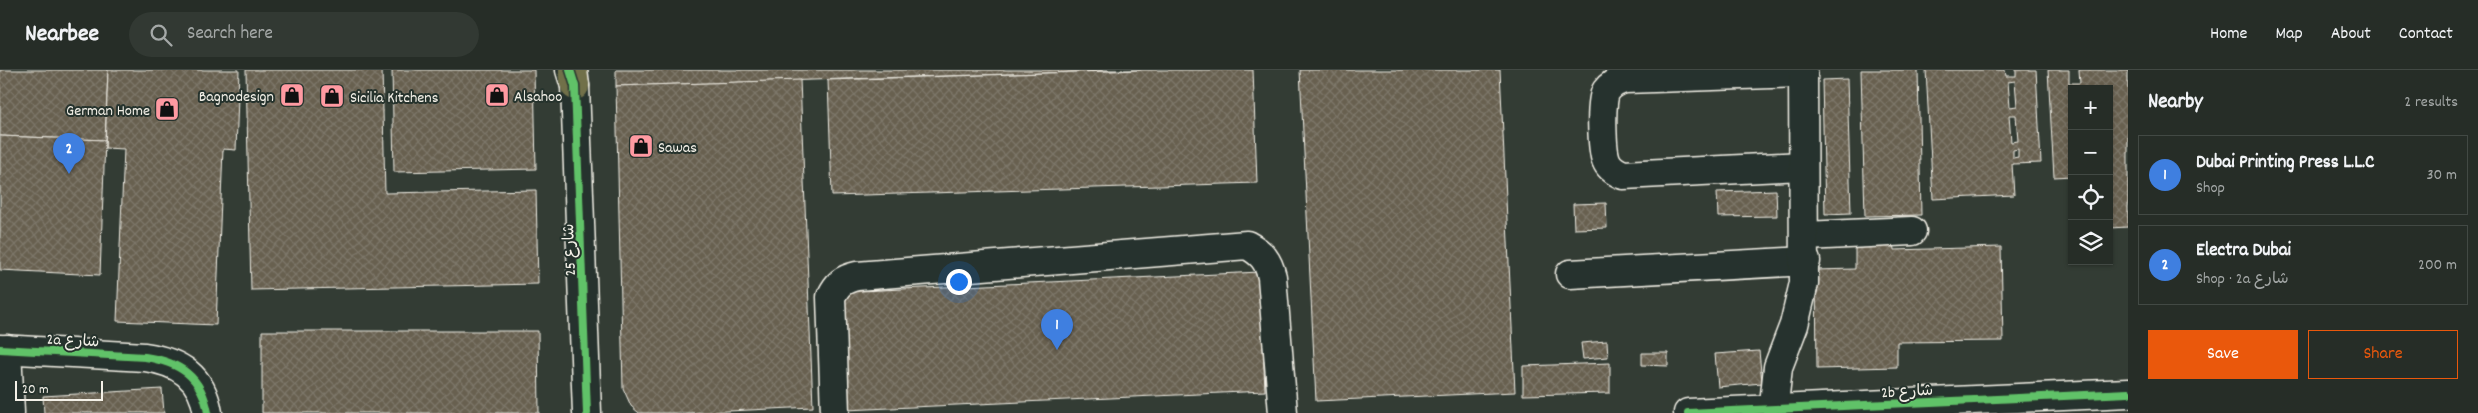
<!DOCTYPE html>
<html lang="en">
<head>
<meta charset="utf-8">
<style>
  :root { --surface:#262d27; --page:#323933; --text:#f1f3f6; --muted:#a4a8a7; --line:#424944; --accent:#ea580c }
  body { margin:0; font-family:Dekko,"Playpen Sans Arabic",sans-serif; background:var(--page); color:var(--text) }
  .controls { position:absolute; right:15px; top:15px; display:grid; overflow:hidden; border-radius:0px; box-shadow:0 1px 4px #0004 }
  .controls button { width:45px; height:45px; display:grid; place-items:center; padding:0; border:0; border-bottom:1px solid var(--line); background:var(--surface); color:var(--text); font:25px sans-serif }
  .scale { position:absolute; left:15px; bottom:12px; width:88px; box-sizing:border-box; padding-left:5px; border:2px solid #f4f1e8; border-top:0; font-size:14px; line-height:18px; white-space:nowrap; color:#f4f1e8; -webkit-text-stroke:4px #26332d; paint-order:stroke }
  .you { position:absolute; left:958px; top:211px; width:18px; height:18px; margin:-12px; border:4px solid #fff; border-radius:50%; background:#1a73e8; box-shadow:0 0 0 8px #1a73e833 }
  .badge { display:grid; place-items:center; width:32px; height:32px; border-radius:50%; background:var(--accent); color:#fff; font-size:16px; font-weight:700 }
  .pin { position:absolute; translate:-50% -41px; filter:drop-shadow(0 1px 2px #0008) }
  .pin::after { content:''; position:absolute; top:26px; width:18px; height:15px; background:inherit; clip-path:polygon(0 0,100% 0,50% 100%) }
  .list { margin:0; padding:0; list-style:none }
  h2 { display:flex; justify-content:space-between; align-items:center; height:65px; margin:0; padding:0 20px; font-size:21px }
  h2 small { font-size:16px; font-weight:400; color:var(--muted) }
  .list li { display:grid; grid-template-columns:32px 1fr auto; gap:15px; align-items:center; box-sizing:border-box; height:80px; margin:0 10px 10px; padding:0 10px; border:1px solid var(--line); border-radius:0px }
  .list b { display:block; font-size:19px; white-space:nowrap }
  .list p { margin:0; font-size:16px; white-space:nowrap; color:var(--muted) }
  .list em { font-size:16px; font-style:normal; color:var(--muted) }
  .actions { display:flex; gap:10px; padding:15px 20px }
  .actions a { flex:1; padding:11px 0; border:1px solid var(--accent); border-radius:0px; text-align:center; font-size:18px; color:var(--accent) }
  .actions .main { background:var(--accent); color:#fff }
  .icon { flex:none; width:28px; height:28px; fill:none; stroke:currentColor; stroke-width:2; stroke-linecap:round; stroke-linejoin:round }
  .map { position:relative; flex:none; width:2128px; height:343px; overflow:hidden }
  header { display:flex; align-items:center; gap:30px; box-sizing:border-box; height:70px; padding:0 25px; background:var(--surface); border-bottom:1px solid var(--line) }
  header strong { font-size:24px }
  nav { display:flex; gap:28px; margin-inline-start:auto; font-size:18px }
  .search { width:350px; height:45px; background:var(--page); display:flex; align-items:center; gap:12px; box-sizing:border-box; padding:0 18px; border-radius:28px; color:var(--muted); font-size:19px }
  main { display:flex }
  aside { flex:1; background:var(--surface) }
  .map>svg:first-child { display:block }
</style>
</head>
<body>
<header>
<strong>Nearbee</strong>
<div class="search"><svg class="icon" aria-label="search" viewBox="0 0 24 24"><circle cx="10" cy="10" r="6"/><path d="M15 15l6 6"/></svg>Search here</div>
<nav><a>Home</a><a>Map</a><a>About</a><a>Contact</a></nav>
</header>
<main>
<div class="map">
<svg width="2128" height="343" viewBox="0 0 2128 343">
  <defs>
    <pattern id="building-cross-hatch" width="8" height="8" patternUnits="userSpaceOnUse" patternTransform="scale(1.25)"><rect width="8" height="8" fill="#676050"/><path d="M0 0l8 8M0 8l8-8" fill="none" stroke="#7d7769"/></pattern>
  </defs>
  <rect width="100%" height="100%" fill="#333c34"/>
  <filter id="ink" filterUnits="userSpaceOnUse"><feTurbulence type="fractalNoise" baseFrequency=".02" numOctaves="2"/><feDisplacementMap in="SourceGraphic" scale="10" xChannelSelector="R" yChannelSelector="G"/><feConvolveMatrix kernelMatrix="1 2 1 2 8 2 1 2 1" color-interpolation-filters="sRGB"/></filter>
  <g filter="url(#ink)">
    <g fill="url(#building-cross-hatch)" stroke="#f4f1e8" fill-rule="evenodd">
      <polygon points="0,0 108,0 105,70 0,66"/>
      <polygon points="108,0 239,0 236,80 223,79 216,255 117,251 124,79 105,78"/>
      <polygon points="246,0 382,0 385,123 536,120 538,214 251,220"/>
      <polygon points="392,0 534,0 536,99 394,102"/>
      <polygon points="616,0 1141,0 616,16"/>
      <polygon points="1141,0 1253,0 1257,113 832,126 828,10"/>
      <polygon points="1300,0 1500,0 1515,322 1316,331"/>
      <polygon points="1861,0 1918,0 1921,145 1865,146"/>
      <path d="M1926,0H2005L2006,6H2016V0H2036L2041,93L2012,94L2014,125L1933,129ZM2015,11L2017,36L2010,37L2008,12ZM2009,45H2016L2018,71L2011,72ZM2018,79V87L2013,88V80Z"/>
      <polygon points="2048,0 2069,0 2069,13 2080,13 2079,0 2128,0 2128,157 2109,158 2109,19 2072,19 2072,106 2054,107"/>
      <polygon points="1847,9 1851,143 1825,144 1822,10"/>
      <polygon points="800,10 813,337 686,343 639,343 631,336 623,318 616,16"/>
      <polygon points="0,66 105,70 100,205 0,200"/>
      <polygon points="1776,120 1777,146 1718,147 1717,122"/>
      <polygon points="1606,133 1607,158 1574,159 1573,134"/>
      <polygon points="1855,172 1893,172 1894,180 2001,177 2003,271 1897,272 1897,297 1817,299 1816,200 1855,199"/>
      <polygon points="1260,202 1265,321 846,340 839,222"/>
      <polygon points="262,261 538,261 539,343 262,343"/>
      <polygon points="1607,271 1608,287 1583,289 1581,273"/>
      <polygon points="1759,281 1762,313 1718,317 1715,284"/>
      <polygon points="1642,283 1668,283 1668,296 1642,295"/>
      <polygon points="1610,293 1610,323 1523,325 1523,296"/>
      <polygon points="162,319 164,343 44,343 43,326"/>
    </g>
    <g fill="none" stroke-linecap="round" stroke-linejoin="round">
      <defs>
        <g id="minor">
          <polyline points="570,0 575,16 587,343"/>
          <path d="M1803,96L1623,105C1616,102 1609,98 1606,90C1602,79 1600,30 1606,21C1611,14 1617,11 1625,9L1803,3"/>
          <polyline points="1805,166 1912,161"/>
          <polyline points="1570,204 1806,191"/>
          <path d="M0,279L145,287C179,292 202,306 208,343"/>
          <polyline points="7,279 10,343"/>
          <path d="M835,343L831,227C837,214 843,209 857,206L1247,175C1262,183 1268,190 1272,207L1283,343"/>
          <polyline points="1688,343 2128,323"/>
          <polyline points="1773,343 1778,297 1794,255 1804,213 1803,0"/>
        </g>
        <polyline id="major" points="573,0 575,16"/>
      </defs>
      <use href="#minor" stroke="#f4f1e8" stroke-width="31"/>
      <use href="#major" stroke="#f4f1e8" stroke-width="31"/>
      <use href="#minor" stroke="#26332d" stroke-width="28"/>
      <use href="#major" stroke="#71704a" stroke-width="28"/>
      <defs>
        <g id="cycleway">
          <polyline points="570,0 575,16 587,343"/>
          <path d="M0,279L145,287C179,292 202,306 208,343"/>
          <polyline points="1688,343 2128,323"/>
        </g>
      </defs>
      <use href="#cycleway" stroke="#26332d" stroke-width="11"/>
      <use href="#cycleway" stroke="#61c268" stroke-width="8"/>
    </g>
  </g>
  <defs>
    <symbol id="shop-square" viewBox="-11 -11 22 22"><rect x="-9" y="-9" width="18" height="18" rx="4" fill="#ff9aa2" stroke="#26332d"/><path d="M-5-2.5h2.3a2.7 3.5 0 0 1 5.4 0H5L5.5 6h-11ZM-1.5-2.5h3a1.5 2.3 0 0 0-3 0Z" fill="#111"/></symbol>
  </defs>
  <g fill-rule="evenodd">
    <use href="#shop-square" x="278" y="11" width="28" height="28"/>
    <use href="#shop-square" x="483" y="11" width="28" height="28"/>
    <use href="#shop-square" x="318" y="12" width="28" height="28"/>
    <use href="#shop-square" x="153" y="25" width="28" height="28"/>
    <use href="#shop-square" x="627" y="62" width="28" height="28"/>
  </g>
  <g text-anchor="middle" stroke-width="4" stroke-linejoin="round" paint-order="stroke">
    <g font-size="16" fill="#f4f1e8" stroke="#26332d" text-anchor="start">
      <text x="274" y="31" text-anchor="end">Bagnodesign</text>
      <text x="514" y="31">Alsahoo</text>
      <text x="350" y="32">Sicilia Kitchens</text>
      <text x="150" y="45" text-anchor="end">German Home</text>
      <text x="658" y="82">Sawas</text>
    </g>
    <g font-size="16" fill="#f4f1e8" stroke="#26332d">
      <text transform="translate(568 180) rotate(-92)" y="6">شارع 25</text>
      <text transform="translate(73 269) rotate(3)" y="6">2a شارع</text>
      <text transform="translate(1907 320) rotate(-3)" y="6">2b شارع</text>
    </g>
  </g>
</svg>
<div class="controls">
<button>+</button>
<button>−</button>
<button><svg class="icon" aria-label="locate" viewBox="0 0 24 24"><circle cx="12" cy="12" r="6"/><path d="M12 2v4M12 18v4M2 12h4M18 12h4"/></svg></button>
<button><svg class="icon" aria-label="layers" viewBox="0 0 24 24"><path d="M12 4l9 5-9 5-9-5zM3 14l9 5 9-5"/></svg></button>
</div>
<div class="scale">20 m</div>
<div class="you"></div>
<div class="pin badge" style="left:1057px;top:280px;background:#3f7fe0">1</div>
<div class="pin badge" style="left:69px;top:104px;background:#3f7fe0">2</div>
</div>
<aside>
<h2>Nearby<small>2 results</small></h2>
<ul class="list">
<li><span class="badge" style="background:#3f7fe0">1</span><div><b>Dubai Printing Press L.L.C</b><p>Shop</p></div><em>30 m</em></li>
<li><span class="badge" style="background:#3f7fe0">2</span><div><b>Electra Dubai</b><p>Shop · 2a شارع</p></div><em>200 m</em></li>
</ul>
<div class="actions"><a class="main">Save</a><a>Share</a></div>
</aside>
</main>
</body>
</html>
